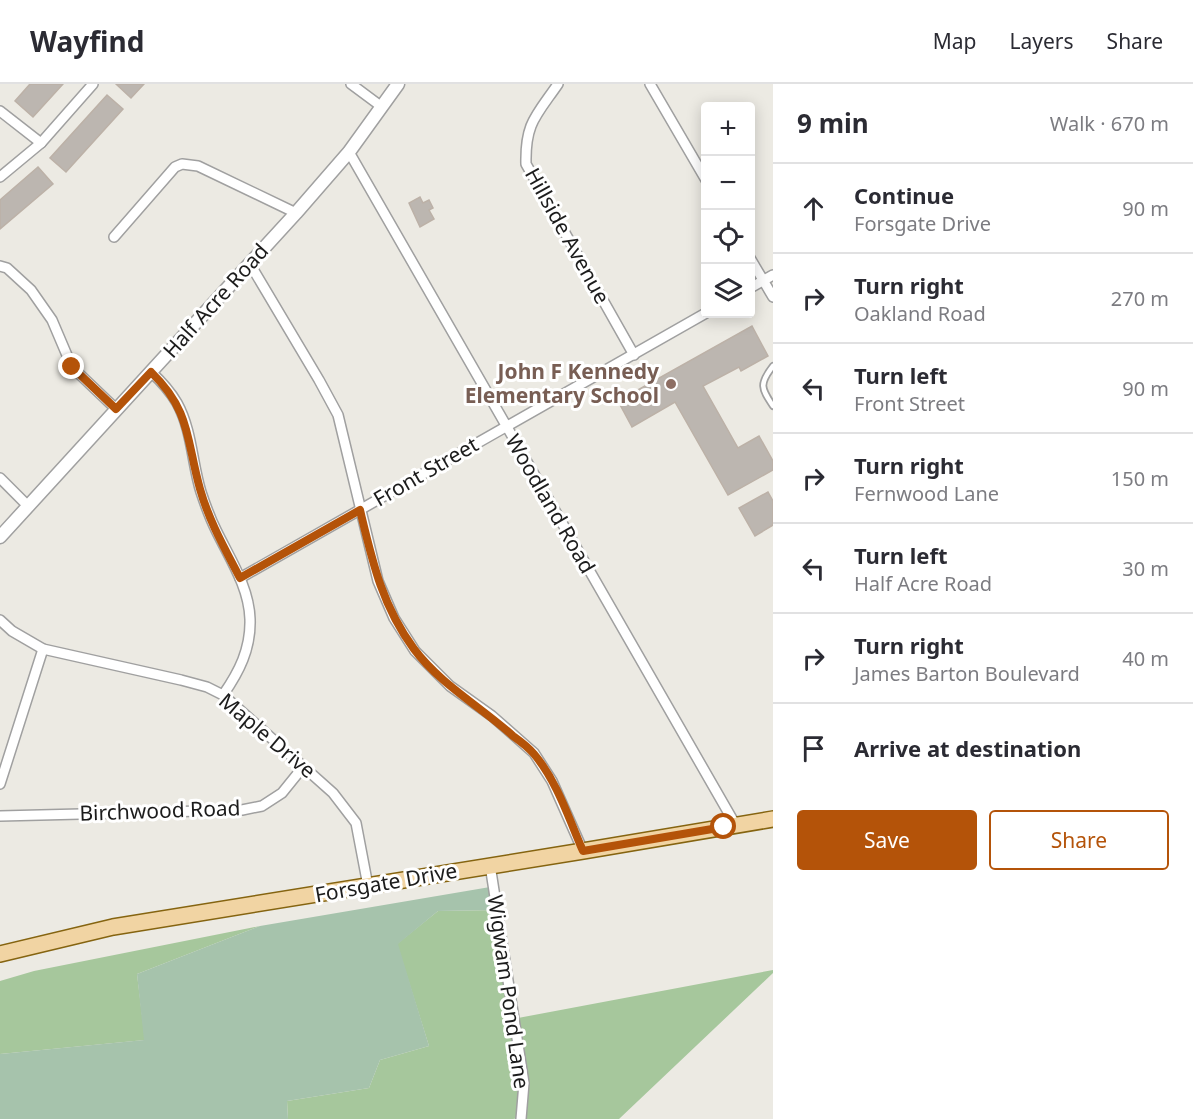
<!DOCTYPE html>
<html lang="en">
<head>
<meta charset="utf-8">
<style>
  :root { --surface:#fff; --page:#f2f2f3; --text:#2b2b33; --muted:#7c7c81; --line:#e1e1e2; --accent:#b45309 }
  body { margin:0; font-family:"Noto Sans",sans-serif; background:var(--page); color:var(--text) }
  .controls { position:absolute; right:18px; top:18px; display:grid; overflow:hidden; border-radius:6px; box-shadow:0 3px 15px #0003 }
  .controls button { width:54px; height:54px; display:grid; place-items:center; padding:0; border:0; border-bottom:2px solid var(--line); background:var(--surface); color:var(--text); font:30px sans-serif }
  .stop { position:absolute; width:18px; height:18px; margin:-14px; border:4px solid #b45309; border-radius:50%; background:#fff }
  .stop.end { background:#b45309; border-color:#fff; box-shadow:0 2px 6px #0008 }
  .list { margin:0; padding:0; list-style:none }
  h2 { display:flex; justify-content:space-between; align-items:center; height:78px; margin:0; padding:0 24px; font-size:26px }
  h2 small { font-size:20px; font-weight:400; color:var(--muted) }
  .list li { display:grid; grid-template-columns:39px 1fr auto; gap:18px; align-items:center; box-sizing:border-box; height:90px; padding:0 24px; border-top:2px solid var(--line) }
  .list b { display:block; font-size:22px; white-space:nowrap }
  .list p { margin:0; font-size:20px; white-space:nowrap; color:var(--muted) }
  .list em { font-size:20px; font-style:normal; color:var(--muted) }
  .actions { display:flex; gap:12px; padding:18px 24px }
  .actions a { flex:1; padding:14px 0; border:2px solid var(--accent); border-radius:6px; text-align:center; font-size:21px; color:var(--accent) }
  .actions .main { background:var(--accent); color:#fff }
  .icon { flex:none; width:33px; height:33px; fill:none; stroke:currentColor; stroke-width:2; stroke-linecap:round; stroke-linejoin:round }
  .map { position:relative; flex:none; width:773px; height:1035px; overflow:hidden }
  header { display:flex; align-items:center; gap:36px; box-sizing:border-box; height:84px; padding:0 30px; background:var(--surface); border-bottom:2px solid var(--line) }
  header strong { font-size:28px }
  nav { display:flex; gap:33px; margin-inline-start:auto; font-size:21px }
  main { display:flex }
  aside { flex:1; background:var(--surface) }
  .map>svg:first-child { display:block }
</style>
</head>
<body>
<header>
<strong>Wayfind</strong>
<nav><a>Map</a><a>Layers</a><a>Share</a></nav>
</header>
<main>
<div class="map">
<svg width="773" height="1035" viewBox="0 0 773 1035">
  <rect width="100%" height="100%" fill="#eceae3"/>
  <g fill="#a6c79c">
    <polygon points="499,826 518,934 773,886 773,889 619,1035 525,1035 525,1033 513,1035 288,1035 287,1017 369,1004 380,976 429,962 397,860 438,827"/>
    <polygon points="260,842 137,890 145,956 0,970 0,897 34,887"/>
  </g>
  <polygon fill="#a6c3ac" points="496,802 499,826 438,827 398,860 429,962 380,976 369,1004 287,1017 288,1035 0,1035 0,970 144,956 137,890 260,842"/>
  <g fill="#bcb6b0" stroke="#bcb1a7" stroke-width="1.5">
    <polygon points="30,0 63,0 33,33 15,17"/>
    <polygon points="116,0 144,0 131,14"/>
    <polygon points="107,11 123,25 66,88 50,74"/>
    <polygon points="38,83 53,100 0,145 0,116"/>
    <polygon points="420,113 423,119 429,116 433,124 429,126 434,135 420,143 409,119"/>
    <polygon points="752,242 768,272 741,287 739,283 703,302 738,364 759,352 773,377 773,386 728,411 675,318 632,343 618,317"/>
    <polygon points="768,408 773,417 773,441 755,452 739,424"/>
  </g>
  <g fill="none" stroke-linecap="round" stroke-linejoin="round">
    <defs>
      <path id="service" d="M773,282C759,300 761,304 773,322"/>
      <g id="minor">
        <polyline points="351,0 382,23"/>
        <path d="M558,0C536,32 525,39 526,80L634,271"/>
        <polyline points="650,0 706,96"/>
        <polyline points="0,27 41,59"/>
        <polyline points="349,68 735,740"/>
        <polyline points="0,93 41,59 93,0"/>
        <polyline points="114,153 175,83 182,80 198,82 296,129"/>
        <polyline points="750,174 773,213"/>
        <polyline points="250,180 319,296 338,331 378,497 394,534 415,567 450,602 492,632 534,669 552,697 583,767"/>
        <polyline points="0,182 7,184 31,206 52,236 72,283 116,325"/>
        <polyline points="750,204 773,191"/>
        <path d="M151,288C161,297 170,307 177,319C192,346 192,379 201,408C205,420 210,434 216,446C230,475 249,503 250,535C251,565 239,588 223,611"/>
        <polyline points="0,394 28,422"/>
        <polyline points="240,494 706,229"/>
        <polyline points="0,536 12,547 43,565 181,596 207,603 223,611 333,709 356,739 368,802"/>
        <polyline points="0,700 43,565"/>
        <polyline points="0,732 242,726 262,722 282,709 303,683"/>
        <polyline points="490,781 524,999 521,1035"/>
      </g>
      <polyline id="tertiary" points="0,453 296,129 349,68 398,0"/>
      <polyline id="primary" points="0,870 113,843 583,767 773,735"/>
    </defs>
    <use href="#service" stroke="#a0a0a0" stroke-width="8"/>
    <use href="#minor" stroke="#a0a0a0" stroke-width="12"/>
    <use href="#tertiary" stroke="#a0a0a0" stroke-width="15"/>
    <use href="#primary" stroke="#856410" stroke-width="18"/>
    <use href="#service" stroke="#fff" stroke-width="4.5"/>
    <use href="#minor" stroke="#fff" stroke-width="9"/>
    <use href="#tertiary" stroke="#fff" stroke-width="12"/>
    <use href="#primary" stroke="#f1d4a3" stroke-width="15"/>
  </g>
  <g fill="none" stroke-linecap="round" stroke-linejoin="round">
    <path stroke="#b45309" stroke-width="8" d="M72,283L116,325L151,288C191,327 186,355 200,405C209,437 225,465 240,494L360,426C372,476 382,522 414,565C440,600 481,623 513,652C520,657 528,663 534,670C557,697 569,735 583,767L724,743"/>
  </g>
  <circle fill="#8d6e63" stroke="#fff" stroke-width="2" cx="671" cy="300" r="6"/>
  <g text-anchor="middle" stroke-width="6" stroke-linejoin="round" paint-order="stroke">
    <g font-size="21" fill="#1c1c1c" stroke="#fff">
      <text transform="translate(567 152) rotate(61)" y="7">Hillside Avenue</text>
      <text transform="translate(216 217) rotate(-48)" y="7">Half Acre Road</text>
      <text transform="translate(426 388) rotate(-30)" y="7">Front Street</text>
      <text transform="translate(550 420) rotate(60)" y="7">Woodland Road</text>
      <text transform="translate(267 652) rotate(40)" y="7">Maple Drive</text>
      <text transform="translate(160 727) rotate(-2)" y="7">Birchwood Road</text>
      <text transform="translate(386 799) rotate(-10)" y="7">Forsgate Drive</text>
      <text transform="translate(508 908) rotate(82)" y="7">Wigwam Pond Lane</text>
    </g>
    <g font-size="21" font-weight="bold" fill="#785e54" stroke="#fff" text-anchor="end">
      <text x="659" y="295">John F Kennedy<tspan x="659" dy="24">Elementary School</tspan></text>
    </g>
  </g>
</svg>
<div class="controls">
<button>+</button>
<button>−</button>
<button><svg class="icon" aria-label="locate" viewBox="0 0 24 24"><circle cx="12" cy="12" r="6"/><path d="M12 2v4M12 18v4M2 12h4M18 12h4"/></svg></button>
<button><svg class="icon" aria-label="layers" viewBox="0 0 24 24"><path d="M12 4l9 5-9 5-9-5zM3 14l9 5 9-5"/></svg></button>
</div>
<div class="stop" style="left:724px;top:743px"></div>
<div class="stop end" style="left:72px;top:283px"></div>
</div>
<aside>
<h2>9 min<small>Walk · 670 m</small></h2>
<ul class="list">
<li><svg class="icon" aria-label="ahead" viewBox="0 0 24 24"><path d="M12 20V5M6 11l6-6 6 6"/></svg><div><b>Continue</b><p>Forsgate Drive</p></div><em>90 m</em></li>
<li><svg class="icon" aria-label="right" viewBox="0 0 24 24"><path d="M7 20v-9h11M14 6l5 5-5 5"/></svg><div><b>Turn right</b><p>Oakland Road</p></div><em>270 m</em></li>
<li><svg class="icon" aria-label="left" viewBox="0 0 24 24"><path d="M17 20v-9H6M10 6l-5 5 5 5"/></svg><div><b>Turn left</b><p>Front Street</p></div><em>90 m</em></li>
<li><svg class="icon" aria-label="right" viewBox="0 0 24 24"><path d="M7 20v-9h11M14 6l5 5-5 5"/></svg><div><b>Turn right</b><p>Fernwood Lane</p></div><em>150 m</em></li>
<li><svg class="icon" aria-label="left" viewBox="0 0 24 24"><path d="M17 20v-9H6M10 6l-5 5 5 5"/></svg><div><b>Turn left</b><p>Half Acre Road</p></div><em>30 m</em></li>
<li><svg class="icon" aria-label="right" viewBox="0 0 24 24"><path d="M7 20v-9h11M14 6l5 5-5 5"/></svg><div><b>Turn right</b><p>James Barton Boulevard</p></div><em>40 m</em></li>
<li><svg class="icon" aria-label="arrive" viewBox="0 0 24 24"><path d="M6 21V4h12l-3 4 3 4H6"/></svg><div><b>Arrive at destination</b></div></li>
</ul>
<div class="actions"><a class="main">Save</a><a>Share</a></div>
</aside>
</main>
</body>
</html>
